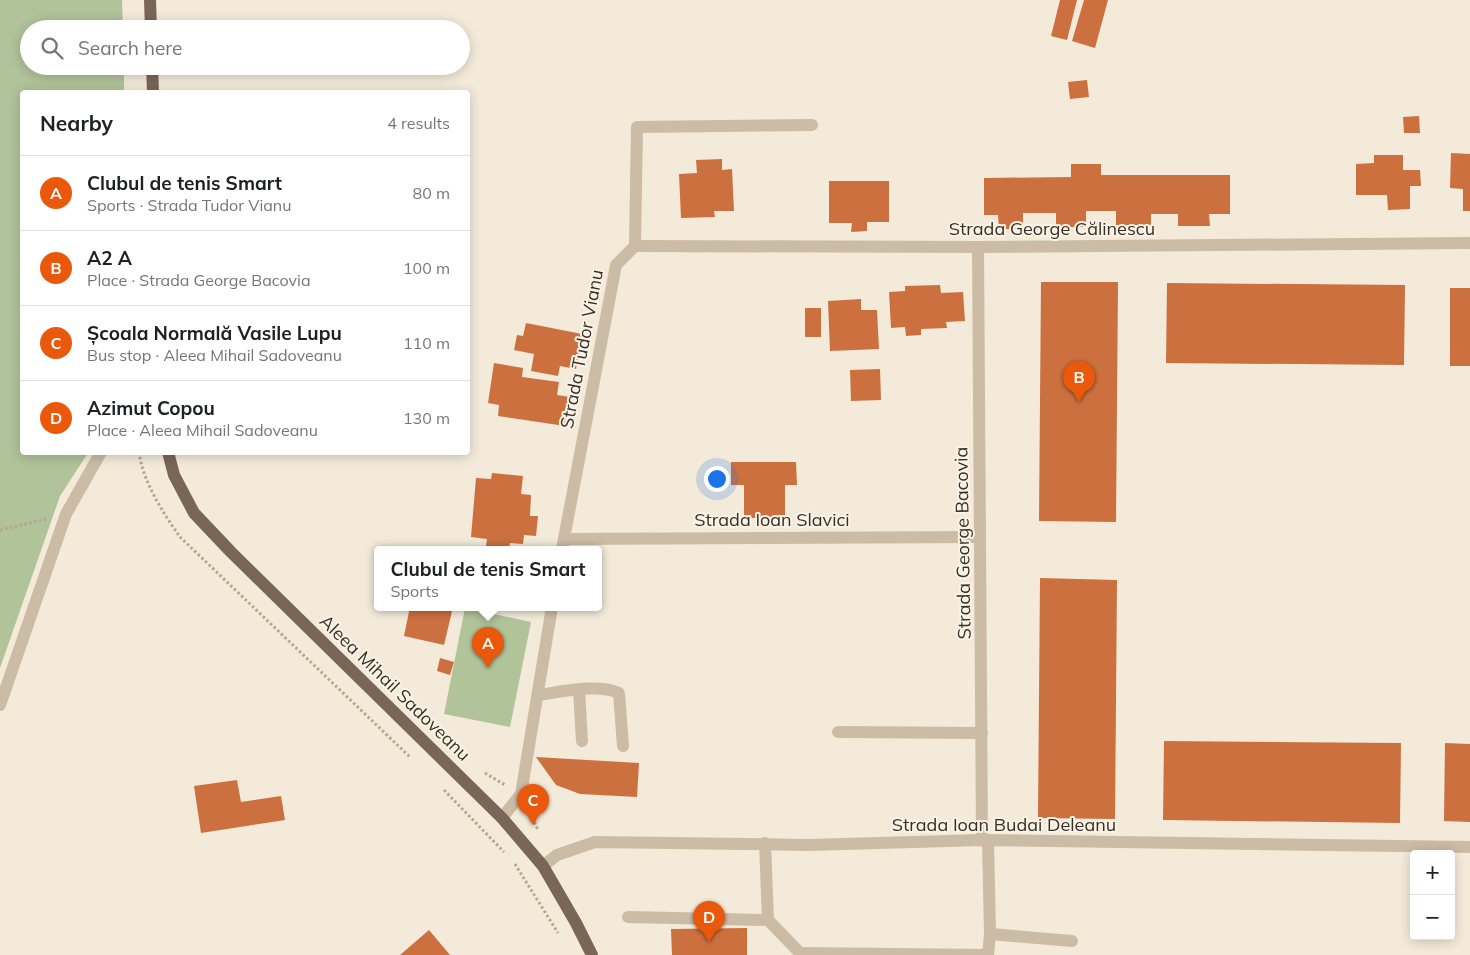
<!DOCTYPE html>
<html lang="en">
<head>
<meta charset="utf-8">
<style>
  :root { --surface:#fff; --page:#f6f6f6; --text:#202124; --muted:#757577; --line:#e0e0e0; --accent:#ea580c }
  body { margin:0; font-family:Mulish,sans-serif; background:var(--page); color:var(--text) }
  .controls { position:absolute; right:15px; bottom:15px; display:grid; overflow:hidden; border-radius:5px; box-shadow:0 2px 12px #0003 }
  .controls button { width:45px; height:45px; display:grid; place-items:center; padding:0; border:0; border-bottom:1px solid var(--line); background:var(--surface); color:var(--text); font:25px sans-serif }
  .you { position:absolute; left:716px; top:478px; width:18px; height:18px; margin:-12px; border:4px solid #fff; border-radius:50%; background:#1a73e8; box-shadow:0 0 0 8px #1a73e833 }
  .badge { display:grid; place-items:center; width:32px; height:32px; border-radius:50%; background:var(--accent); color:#fff; font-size:16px; font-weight:700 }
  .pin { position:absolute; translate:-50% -41px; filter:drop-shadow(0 1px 2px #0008) }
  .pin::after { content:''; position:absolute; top:26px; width:18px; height:15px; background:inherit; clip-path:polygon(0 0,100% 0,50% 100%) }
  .popup { position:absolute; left:374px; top:546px; width:228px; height:65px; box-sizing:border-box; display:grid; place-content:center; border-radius:5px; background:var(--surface); filter:drop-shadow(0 1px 4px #0005); font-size:16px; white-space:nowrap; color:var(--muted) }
  .popup b { font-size:19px; color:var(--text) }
  .popup::after { content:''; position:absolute; left:50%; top:100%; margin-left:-10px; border:10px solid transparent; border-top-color:var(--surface) }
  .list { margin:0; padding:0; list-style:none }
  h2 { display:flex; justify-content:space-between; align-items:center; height:65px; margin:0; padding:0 20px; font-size:21px }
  h2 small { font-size:16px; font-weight:400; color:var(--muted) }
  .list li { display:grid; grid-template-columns:32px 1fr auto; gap:15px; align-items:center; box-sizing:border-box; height:75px; padding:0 20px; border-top:1px solid var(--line) }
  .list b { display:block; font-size:19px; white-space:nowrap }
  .list p { margin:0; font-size:16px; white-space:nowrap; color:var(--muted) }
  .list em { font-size:16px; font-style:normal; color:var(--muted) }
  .icon { flex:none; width:28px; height:28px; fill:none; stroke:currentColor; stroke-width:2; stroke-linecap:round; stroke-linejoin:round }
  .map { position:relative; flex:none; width:1470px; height:955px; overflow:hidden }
  .search { position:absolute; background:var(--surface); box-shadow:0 2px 12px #0003; left:20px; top:20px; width:450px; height:55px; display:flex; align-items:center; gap:12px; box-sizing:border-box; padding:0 18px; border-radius:28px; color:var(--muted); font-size:19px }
  .panel { position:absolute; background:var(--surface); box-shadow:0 2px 12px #0003; left:20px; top:90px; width:450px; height:365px; border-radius:5px }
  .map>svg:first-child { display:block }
</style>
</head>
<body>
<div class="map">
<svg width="1470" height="955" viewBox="0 0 1470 955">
  <rect width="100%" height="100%" fill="#f3eada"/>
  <g fill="#b0c399">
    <polygon points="0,0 122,0 123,29 29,29 29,66 124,66 124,92 22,92 22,452 88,453 60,496 0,668"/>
    <polygon points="465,608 531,622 510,727 444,714"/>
  </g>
  <g fill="#cc703f">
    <polygon points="1060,0 1077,0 1067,40 1051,36"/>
    <polygon points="1084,0 1108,0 1095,48 1072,41"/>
    <polygon points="1087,80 1089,97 1070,99 1068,82"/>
    <polygon points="1419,116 1420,133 1404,133 1403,117"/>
    <polygon points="1451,153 1470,154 1470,211 1463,211 1463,189 1450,188"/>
    <polygon points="1374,155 1403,155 1403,170 1420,170 1421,186 1410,186 1410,209 1388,210 1387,195 1356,195 1356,164 1374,163"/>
    <polygon points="722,159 722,170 732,169 734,211 714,211 715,217 681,218 679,174 697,173 696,160"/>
    <polygon points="1071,164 1101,164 1101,175 1230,175 1230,214 1209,214 1210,226 1178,226 1178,214 1151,214 1151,225 1116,225 1116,211 1086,211 1086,227 1056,227 1056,213 1023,213 1023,229 999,229 998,215 984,215 984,178 1071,177"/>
    <polygon points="829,181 889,181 889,222 867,222 867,231 851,232 852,223 829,223"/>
    <polygon points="1041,282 1118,282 1116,522 1039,521"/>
    <polygon points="1167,283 1405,285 1404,365 1166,363"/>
    <polygon points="940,285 941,293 963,292 965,321 946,322 947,328 921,329 921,335 906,336 905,327 891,328 889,292 905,291 905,286"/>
    <rect x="1450" y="288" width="20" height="78"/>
    <polygon points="861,299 861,310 877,310 879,349 830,351 828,301"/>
    <rect x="805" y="308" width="16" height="29"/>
    <polygon points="526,323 582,334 576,369 560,366 558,376 531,371 534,354 514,350 517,335 523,336"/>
    <polygon points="494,363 523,368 522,377 559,382 557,395 570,397 565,426 498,416 499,405 488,403"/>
    <polygon points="880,369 881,400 851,401 850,370"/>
    <polygon points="731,462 796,462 797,485 785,485 785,518 744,518 744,485 731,485"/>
    <polygon points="492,473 523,476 521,494 531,495 530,516 538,516 536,536 524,535 523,544 510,543 509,548 486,546 487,539 471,537 476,478 491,479"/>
    <polygon points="1040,578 1117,580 1115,819 1038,818"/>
    <polygon points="410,607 453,607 444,645 404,636"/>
    <polygon points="440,658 454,662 450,675 437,671"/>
    <polygon points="1164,741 1401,743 1400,823 1163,820"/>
    <polygon points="1445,743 1470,744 1470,822 1444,821"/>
    <polygon points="536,757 639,763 637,797 580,794 556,785"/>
    <polygon points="237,780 241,802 281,796 285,820 201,833 194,786"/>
    <polygon points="747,928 747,955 672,955 671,929"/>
    <polygon points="429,930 450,955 400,955"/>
  </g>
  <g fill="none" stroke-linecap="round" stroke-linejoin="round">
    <g stroke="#b7a58f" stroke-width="3" stroke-dasharray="2.5 2.5" stroke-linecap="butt">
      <path d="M139,452C143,482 163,513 180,537L411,758"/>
      <polyline points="0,530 46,519"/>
      <polyline points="485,773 505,785"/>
      <polyline points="444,790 504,852"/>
      <polyline points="530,813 538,830"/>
      <polyline points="515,864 558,933"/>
    </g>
    <g stroke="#ccbba5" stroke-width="12">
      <polyline points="635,246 978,247 1470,243"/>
      <polyline points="978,247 982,840"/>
      <polyline points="564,539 980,537"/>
      <polyline points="562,549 616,265 635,246 637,127 812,125"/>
      <polyline points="579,690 582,741"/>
      <path d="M538,695C560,692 599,683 619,693L623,746"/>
      <polyline points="0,705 66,514 101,452"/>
      <polyline points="838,732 982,733"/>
      <polyline points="502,818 521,794 552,607"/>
      <polyline points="988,841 990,934 988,955"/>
      <polyline points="543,866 557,855 595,842 809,845 982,840 1470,847"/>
      <polyline points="628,917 768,920 765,843"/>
      <polyline points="768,920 800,953 800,955"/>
      <polyline points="990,934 1072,941"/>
      <polyline points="800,953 988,955"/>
    </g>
    <g stroke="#7a6657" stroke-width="12">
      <polyline points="150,0 151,29"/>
      <polyline points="152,66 153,92"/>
      <polyline points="168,452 174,475 194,513 231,552 502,818 543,866 576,923 592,955"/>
    </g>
  </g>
  <g text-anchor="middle" stroke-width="4" stroke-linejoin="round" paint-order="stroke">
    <g font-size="18" fill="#372e27" stroke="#faf3e6">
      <text x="1052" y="235">Strada George Călinescu</text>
      <text transform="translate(582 349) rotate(-79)" y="6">Strada Tudor Vianu</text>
      <text x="772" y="526">Strada Ioan Slavici</text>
      <text transform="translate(963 543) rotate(-91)" y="6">Strada George Bacovia</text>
      <text transform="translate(395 688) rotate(44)" y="6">Aleea Mihail Sadoveanu</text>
      <text x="1004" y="831">Strada Ioan Budai Deleanu</text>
    </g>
  </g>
</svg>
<div class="controls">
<button>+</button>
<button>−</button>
</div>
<div class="you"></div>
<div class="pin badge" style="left:488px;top:668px">A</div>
<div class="popup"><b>Clubul de tenis Smart</b>Sports</div>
<div class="pin badge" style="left:1079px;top:402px">B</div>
<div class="pin badge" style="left:533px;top:825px">C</div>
<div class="pin badge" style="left:709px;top:942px">D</div>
<div class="search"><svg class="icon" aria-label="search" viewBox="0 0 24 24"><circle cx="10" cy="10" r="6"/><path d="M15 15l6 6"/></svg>Search here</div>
<section class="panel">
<h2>Nearby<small>4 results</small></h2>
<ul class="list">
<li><span class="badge">A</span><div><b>Clubul de tenis Smart</b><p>Sports · Strada Tudor Vianu</p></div><em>80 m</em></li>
<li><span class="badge">B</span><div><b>A2 A</b><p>Place · Strada George Bacovia</p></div><em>100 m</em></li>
<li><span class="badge">C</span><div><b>Școala Normală Vasile Lupu</b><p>Bus stop · Aleea Mihail Sadoveanu</p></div><em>110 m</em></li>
<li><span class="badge">D</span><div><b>Azimut Copou</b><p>Place · Aleea Mihail Sadoveanu</p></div><em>130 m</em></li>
</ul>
</section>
</div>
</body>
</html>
